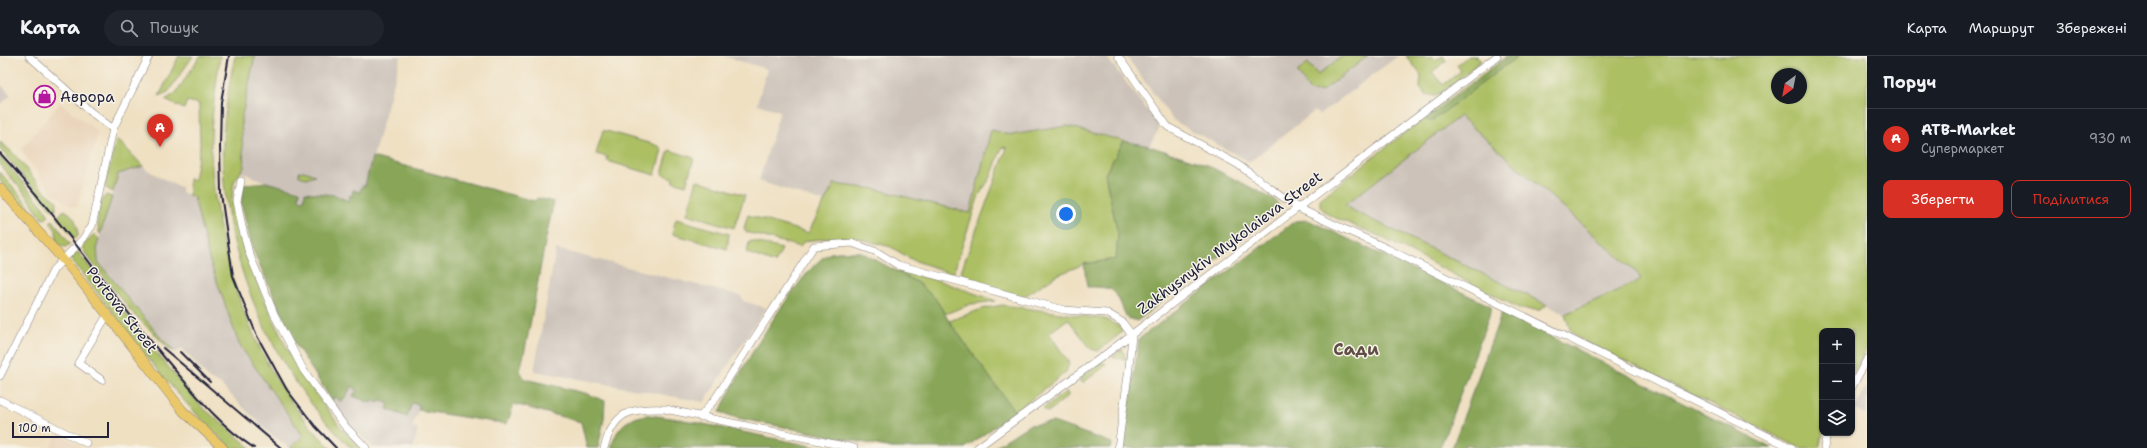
<!DOCTYPE html>
<html lang="uk">
<head>
<meta charset="utf-8">
<style>
  :root { --surface:#171b24; --page:#20242c; --text:#f1f3f6; --muted:#9ea1a6; --line:#363941; --accent:#d93025 }
  body { margin:0; font-family:"Shantell Sans",sans-serif; background:var(--page); color:var(--text) }
  .controls { position:absolute; right:12px; bottom:12px; display:grid; overflow:hidden; border-radius:8px; box-shadow:0 1px 3px #0004 }
  .controls button { width:36px; height:36px; display:grid; place-items:center; padding:0; border:0; border-bottom:1px solid var(--line); background:var(--surface); color:var(--text); font:20px sans-serif }
  .compass { position:absolute; left:1771px; top:12px; width:36px; height:36px; border-radius:50%; background:var(--surface); box-shadow:0 1px 3px #0004; rotate:212deg }
  .scale { position:absolute; left:12px; bottom:10px; width:97px; box-sizing:border-box; padding-left:4px; border:2px solid #22223b; border-top:0; font-size:11px; line-height:14px; white-space:nowrap; color:#22223b; -webkit-text-stroke:3px #f7f3e8; paint-order:stroke }
  .you { position:absolute; left:1066px; top:158px; width:14px; height:14px; margin:-10px; border:3px solid #fff; border-radius:50%; background:#1a73e8; box-shadow:0 0 0 6px #1a73e833 }
  .badge { display:grid; place-items:center; width:26px; height:26px; border-radius:50%; background:var(--accent); color:#fff; font-size:13px; font-weight:700 }
  .pin { position:absolute; translate:-50% -33px; filter:drop-shadow(0 1px 2px #0008) }
  .pin::after { content:''; position:absolute; top:21px; width:14px; height:12px; background:inherit; clip-path:polygon(0 0,100% 0,50% 100%) }
  .list { margin:0; padding:0; list-style:none }
  h2 { display:flex; justify-content:space-between; align-items:center; height:52px; margin:0; padding:0 16px; font-size:17px }
  h2 small { font-size:13px; font-weight:400; color:var(--muted) }
  .list li { display:grid; grid-template-columns:26px 1fr auto; gap:12px; align-items:center; box-sizing:border-box; height:60px; padding:0 16px; border-top:1px solid var(--line) }
  .list b { display:block; font-size:15px; white-space:nowrap }
  .list p { margin:0; font-size:13px; white-space:nowrap; color:var(--muted) }
  .list em { font-size:13px; font-style:normal; color:var(--muted) }
  .actions { display:flex; gap:8px; padding:12px 16px }
  .actions a { flex:1; padding:9px 0; border:1px solid var(--accent); border-radius:8px; text-align:center; font-size:14px; color:var(--accent) }
  .actions .main { background:var(--accent); color:#fff }
  .icon { flex:none; width:22px; height:22px; fill:none; stroke:currentColor; stroke-width:2; stroke-linecap:round; stroke-linejoin:round }
  .map { position:relative; flex:none; width:1867px; height:392px; overflow:hidden }
  header { display:flex; align-items:center; gap:24px; box-sizing:border-box; height:56px; padding:0 20px; background:var(--surface); border-bottom:1px solid var(--line) }
  header strong { font-size:19px }
  nav { display:flex; gap:22px; margin-inline-start:auto; font-size:14px }
  .search { width:280px; height:36px; background:var(--page); display:flex; align-items:center; gap:10px; box-sizing:border-box; padding:0 14px; border-radius:22px; color:var(--muted); font-size:15px }
  main { display:flex }
  aside { flex:1; background:var(--surface) }
  .map>svg:first-child { display:block }
</style>
</head>
<body>
<header>
<strong>Карта</strong>
<div class="search"><svg class="icon" aria-label="search" viewBox="0 0 24 24"><circle cx="10" cy="10" r="6"/><path d="M15 15l6 6"/></svg>Пошук</div>
<nav><a>Карта</a><a>Маршрут</a><a>Збережені</a></nav>
</header>
<main>
<div class="map">
<svg width="1867" height="392" viewBox="0 0 1867 392">
  <rect width="100%" height="100%" fill="#f7f3e8"/>
  <filter id="ink" filterUnits="userSpaceOnUse"><feTurbulence type="fractalNoise" baseFrequency=".025" numOctaves="2"/><feDisplacementMap in="SourceGraphic" scale="8" xChannelSelector="R" yChannelSelector="G"/><feConvolveMatrix kernelMatrix="1 2 1 2 8 2 1 2 1" color-interpolation-filters="sRGB"/></filter>
  <filter id="wash" filterUnits="userSpaceOnUse"><feTurbulence type="fractalNoise" baseFrequency=".012" numOctaves="4" result="noise"/><feDisplacementMap in="SourceGraphic" scale="16" xChannelSelector="R" yChannelSelector="G"/><feGaussianBlur stdDeviation="0.9" result="paint"/><feColorMatrix in="noise" values="0 0 0 0 0 0 0 0 0 0 0 0 0 0 0 0 0 1.4 0 .05"/><feComposite in="paint" operator="in"/></filter>
  <g filter="url(#wash)">
    <rect width="100%" height="100%" fill="#efe0c2"/>
    <g fill="#e9d3b8">
      <polygon points="60,47 98,76 77,151 70,150 52,136 21,94"/>
      <polygon points="58,377 80,390 79,392 50,392"/>
    </g>
    <g fill="#ccc2b9">
      <polygon points="255,0 401,0 365,130 360,136 348,145 335,139 306,136 305,144 299,143 300,134 266,126 241,116 244,111 241,64"/>
      <polygon points="723,0 1106,0 1160,71 1149,90 1067,70 1012,79 991,74 970,157 875,133 834,128 824,146 759,125 780,55 757,48 767,13"/>
      <polygon points="1126,0 1398,0 1319,59 1315,55 1249,106 1173,64"/>
      <polygon points="0,28 11,39 0,49"/>
      <polygon points="1460,59 1638,218 1642,224 1565,258 1350,153 1345,148"/>
      <polygon points="143,110 147,114 181,132 181,136 194,141 209,203 239,288 303,380 290,392 269,377 220,328 209,323 182,292 176,297 160,281 98,206 97,190 118,118"/>
      <polygon points="556,193 741,240 743,245 766,252 704,346 534,315"/>
      <polygon points="352,330 358,334 354,340 371,347 372,344 379,344 389,348 387,353 407,360 412,347 420,350 412,371 418,373 413,392 374,392 350,370 338,357 332,345 334,341"/>
      <polygon points="1867,330 1867,359 1854,353"/>
    </g>
    <g fill="#acbf63" stroke="#67704f" fill-rule="evenodd">
      <polygon points="179,0 193,0 168,36 159,40"/>
      <path d="M200,0H220C216,32 210,64 211,96C215,199 255,320 331,392H290L303,380L239,288L209,203L194,141L189,140V123L194,124L200,90L199,48L187,45L184,53L165,44L176,37Z"/>
      <path d="M235,0H255L241,64L244,111L234,126L232,143L244,197L288,295L302,319L342,373L362,392H351C280,324 233,225 224,126C220,84 226,41 235,0Z"/>
      <polygon points="1342,0 1368,0 1322,35 1311,36 1297,16 1308,7 1318,19"/>
      <polygon points="1406,0 1424,0 1426,2 1432,0 1435,4 1443,0 1446,5 1432,16 1443,29 1461,15 1457,9 1468,0 1477,0 1481,5 1443,36 1436,39 1426,39 1420,32 1421,19"/>
      <path d="M1507,0H1867V292L1852,320V275H1822L1823,377L1819,392H1800L1578,282L1570,273L1565,258L1641,224L1638,218L1460,60L1345,149L1350,153L1547,249L1540,254L1521,253L1379,180L1329,159L1320,151V143L1419,65ZM1777,18H1801V42H1777Z"/>
      <polygon points="1067,70 1124,85 1105,118 1118,178 1116,203 1084,208 1055,220 1019,244 964,223 961,215 1007,92 1002,91 991,121 979,139 953,218 913,204 891,191 853,181 830,182 804,185 800,191 746,176 744,172 748,159 808,177 834,128 875,133 970,157 991,74 1012,79"/>
      <polygon points="603,74 659,90 662,94 655,119 607,105 608,101 596,98"/>
      <polygon points="116,85 119,85 143,110 118,118 113,136 106,132 105,129"/>
      <path d="M0,86C24,103 33,129 57,145L56,153L52,154L0,93Z"/>
      <polygon points="669,94 694,102 686,129 672,125 673,122 662,118"/>
      <polygon points="0,100 42,149 49,160 45,163 41,162 29,142 0,109"/>
      <polygon points="304,115 315,119 306,122 299,120 299,116"/>
      <polygon points="0,116 27,147 33,156 32,160 0,125"/>
      <polygon points="697,124 745,139 734,172 687,158"/>
      <path d="M106,139L112,141L100,178C95,168 98,147 106,139Z"/>
      <path d="M64,154C76,160 77,167 78,180L75,183L57,161Z"/>
      <polygon points="676,163 729,178 727,193 672,178"/>
      <polygon points="53,164 70,188 65,191 60,190 57,185 56,174 50,166"/>
      <polygon points="94,178 99,183 97,190 98,206 160,281 174,295 169,293 131,255 85,197 82,191"/>
      <polygon points="752,185 782,193 775,207 747,197 749,186"/>
      <path d="M78,196L150,289L202,351L251,392H232C173,341 129,276 81,216L72,204L74,199Z"/>
      <path d="M896,215L937,224L996,245L971,248L945,258C932,236 919,227 896,215Z"/>
      <polygon points="1002,249 1105,263 1122,272 1121,277 1098,295 1091,293 1068,263 1049,277 1069,307 1066,316 1015,356 949,265 982,253"/>
      <polygon points="1122,293 1127,304 1112,301"/>
      <polygon points="1101,306 1106,308 1105,310 1084,326 1081,326 1081,322"/>
      <polygon points="1066,336 1068,337 1068,340 1048,356 1044,355 1044,352"/>
    </g>
    <g fill="#89a659" stroke="#56644a">
      <polygon points="1510,0 1518,0 1432,65 1425,64"/>
      <path d="M1124,85L1149,90L1205,108L1275,144L1279,150L1278,155L1137,265L1127,262C1114,234 1119,231 1087,231L1084,208L1116,203L1118,178L1105,118Z"/>
      <path d="M372,101L534,145L538,142L554,146C540,202 534,259 520,315L525,323L585,337L605,345L604,363L598,392H587L581,366L514,348L507,368L418,354L420,350L412,347L407,361L387,353L389,348L380,344L378,347L372,344L371,347L353,340L357,334L352,330L342,346L334,341L332,345L295,287L253,194L241,148L243,129L266,126L300,135L299,143L304,144L305,136L335,139L348,145L349,140H352L353,134L360,136L362,130H365Z"/>
      <polygon points="1308,164 1491,250 1489,261 1440,392 1123,392 1139,283 1295,165"/>
      <path d="M861,196L918,227L935,242L949,265L1015,356L965,392H892L737,362L720,356C732,327 804,205 831,197C840,195 852,196 861,196Z"/>
      <polygon points="1502,256 1772,392 1478,392 1466,388 1465,392 1452,392"/>
      <path d="M648,359L679,363L821,392H611C617,371 626,362 648,359Z"/>
      <polygon points="1053,366 1112,387 1111,392 993,392 1029,369"/>
    </g>
  </g>
  <g filter="url(#ink)">
    <g fill="none" stroke-linecap="round" stroke-linejoin="round">
      <defs>
        <g id="minor">
          <polyline points="29,0 91,56 113,73"/>
          <polyline points="1118,0 1168,71 1237,108 1298,152 1388,193 1792,392"/>
          <polyline points="241,125 237,145 242,171 249,197 275,260 304,315 343,368 366,392"/>
          <polyline points="0,320 54,213 82,184 92,170 113,73 149,0"/>
          <polyline points="102,324 78,307 108,258"/>
          <polyline points="1852,331 1867,303"/>
          <polyline points="0,344 86,387"/>
          <polyline points="700,361 715,343 814,190 852,187 877,196 898,209 1064,254 1107,257 1122,266 1132,279 1129,312 1118,392"/>
          <path d="M604,392C614,355 630,352 665,353L854,392"/>
          <polyline points="977,392 1102,301 1497,0"/>
          <polyline points="1824,392 1827,377"/>
        </g>
        <polyline id="major" points="0,132 72,214 183,355 223,392"/>
      </defs>
      <use href="#minor" stroke="#88817e" stroke-width="8"/>
      <use href="#major" stroke="#88817e" stroke-width="10"/>
      <use href="#minor" stroke="#fff" stroke-width="7"/>
      <use href="#major" stroke="#eac769" stroke-width="9"/>
      <g stroke="#22223b" stroke-width="2">
        <polyline points="229,0 221,46 220,91 221,138 233,220 257,280 287,334 315,370 336,392"/>
        <path d="M0,97C61,163 111,239 169,307C195,338 220,370 254,392"/>
        <polyline points="163,292 281,392"/>
        <polyline points="180,296 210,326"/>
      </g>
    </g>
  </g>
  <defs>
    <symbol id="shop-ring" viewBox="-11 -11 22 22"><circle r="9.5" fill="#f7f3e8" stroke="#b5179e" stroke-width="1.5"/><path d="M-5-2.5h2.3a2.7 3.5 0 0 1 5.4 0H5L5.5 6h-11ZM-1.5-2.5h3a1.5 2.3 0 0 0-3 0Z" fill="#b5179e"/></symbol>
  </defs>
  <g fill-rule="evenodd">
    <use href="#shop-ring" x="32" y="28" width="25" height="25"/>
  </g>
  <g text-anchor="middle" stroke-width="3" stroke-linejoin="round" paint-order="stroke">
    <g font-size="15" fill="#22223b" stroke="#f7f3e8" text-anchor="start">
      <text x="60" y="46">Аврора</text>
    </g>
    <g font-size="15" fill="#22223b" stroke="#f7f3e8">
      <text transform="translate(1230 187) rotate(-37)" y="5">Zakhysnykiv Mykolaieva Street</text>
      <text transform="translate(122 254) rotate(52)" y="5">Portova Street</text>
    </g>
    <g font-size="17" font-weight="bold" fill="#604d46" stroke="#f7f3e8">
      <text x="1356" y="299">Сади</text>
    </g>
  </g>
</svg>
<div class="controls">
<button>+</button>
<button>−</button>
<button><svg class="icon" aria-label="layers" viewBox="0 0 24 24"><path d="M12 4l9 5-9 5-9-5zM3 14l9 5 9-5"/></svg></button>
</div>
<svg class="compass" viewBox="-18 -18 36 36"><path d="M0-13l5 13h-10z" fill="#e53935"/><path d="M0 13l5-13h-10z" fill="#9ea1a6"/></svg>
<div class="scale">100 m</div>
<div class="you"></div>
<div class="pin badge" style="left:160px;top:91px">A</div>
</div>
<aside>
<h2>Поруч<small></small></h2>
<ul class="list">
<li><span class="badge">A</span><div><b>ATB-Market</b><p>Супермаркет</p></div><em>930 m</em></li>
</ul>
<div class="actions"><a class="main">Зберегти</a><a>Поділитися</a></div>
</aside>
</main>
</body>
</html>
